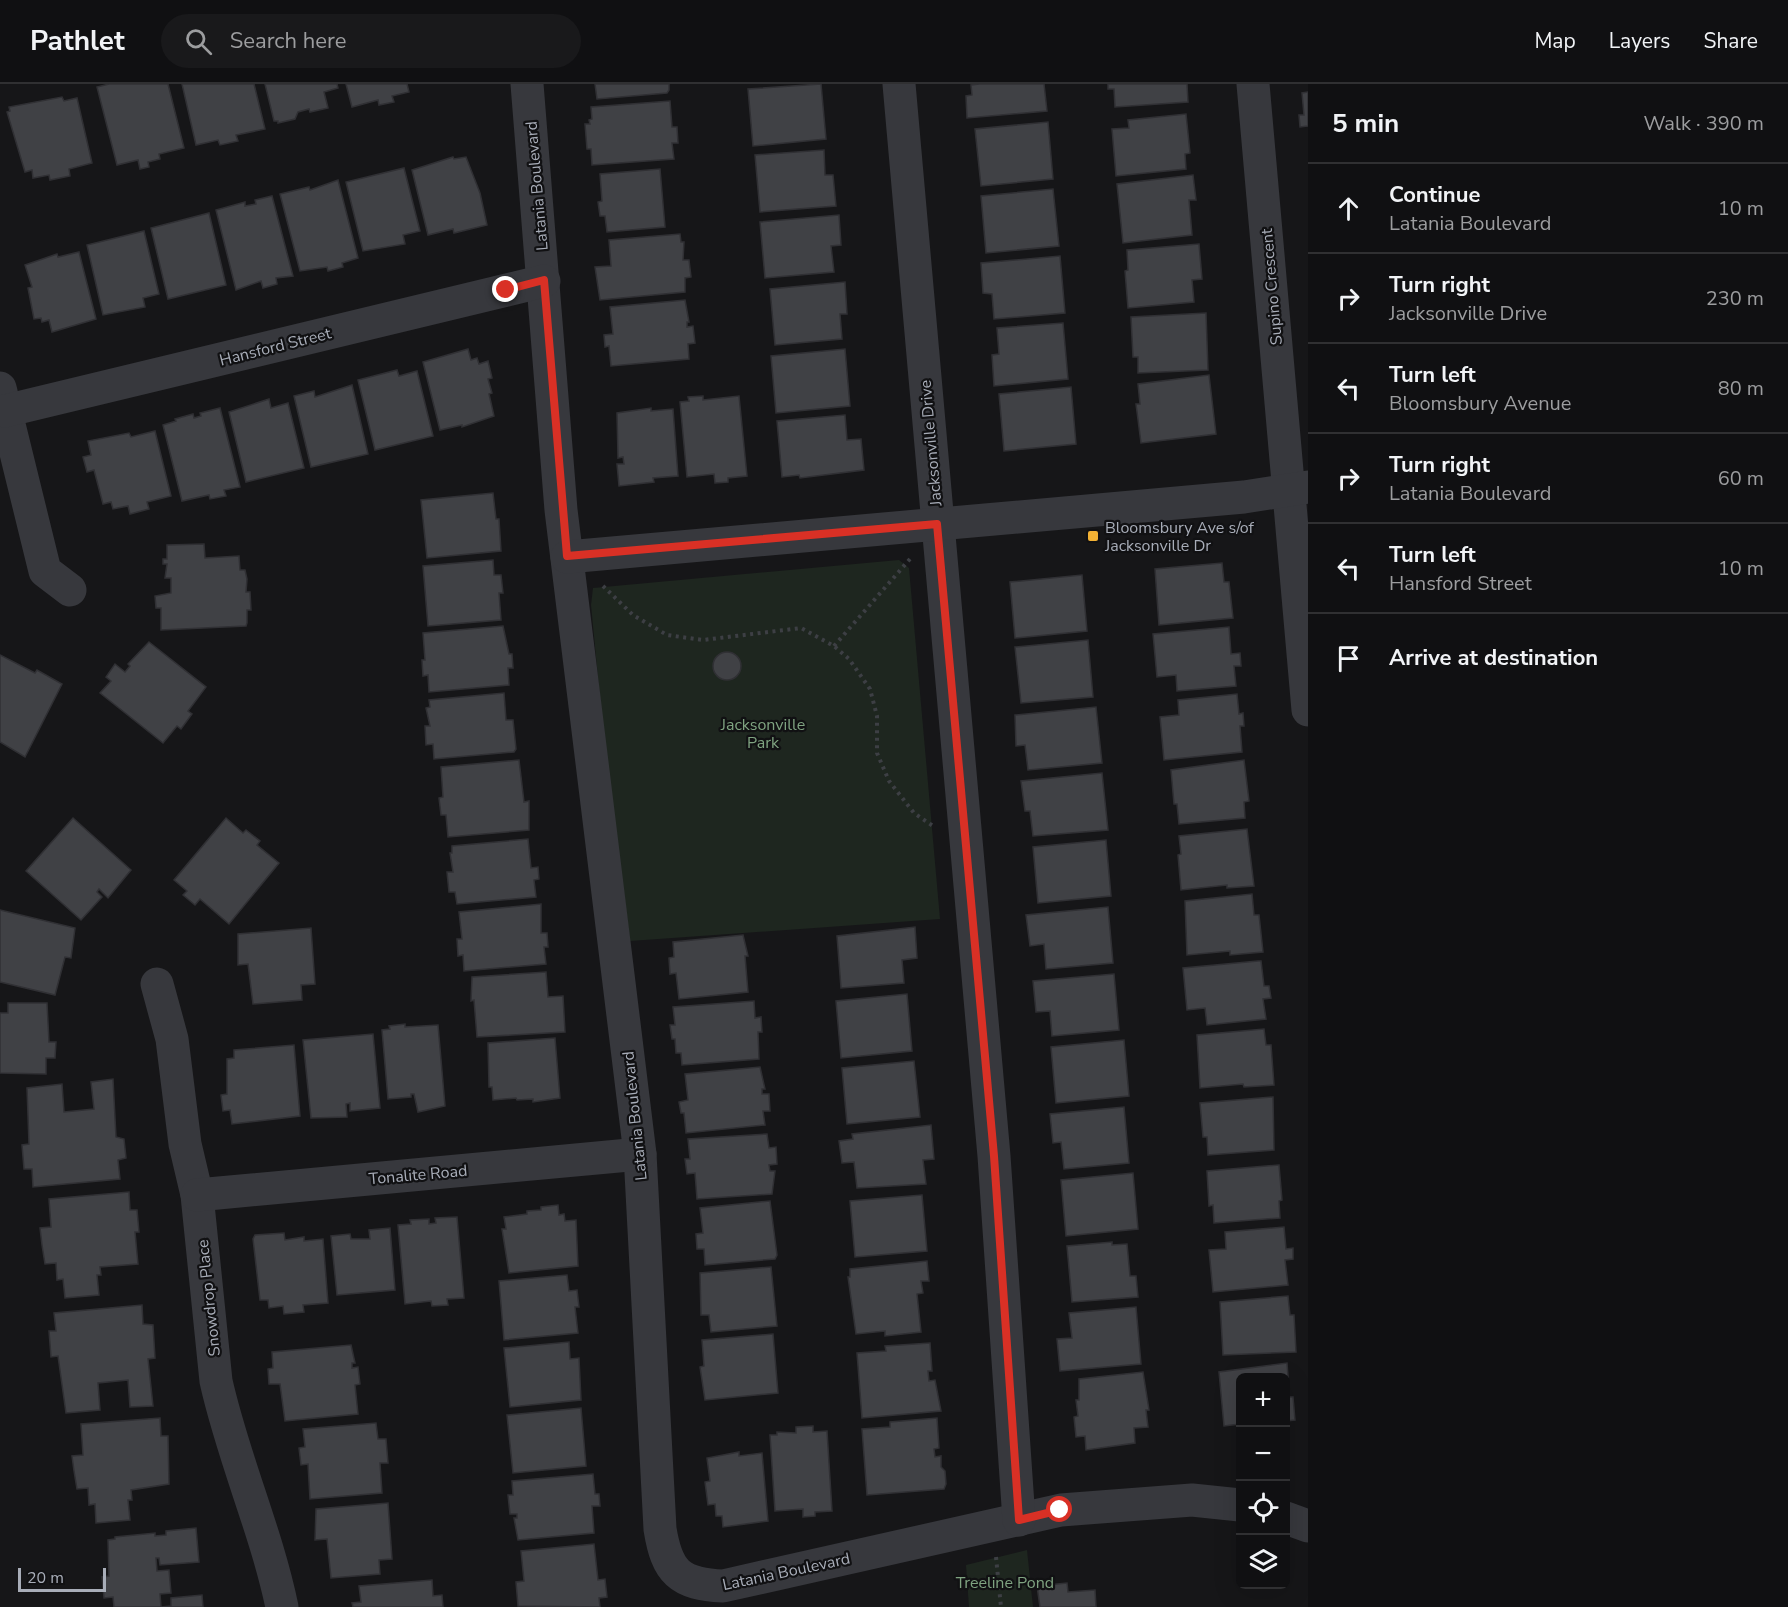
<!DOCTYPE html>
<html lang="en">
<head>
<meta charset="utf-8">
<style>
  :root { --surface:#101012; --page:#19191b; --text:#f1f3f6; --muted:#9c9d9f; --line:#303032 }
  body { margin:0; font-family:"Nunito Sans",sans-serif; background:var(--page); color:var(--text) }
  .controls { position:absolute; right:18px; bottom:18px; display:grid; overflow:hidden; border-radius:9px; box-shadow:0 6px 24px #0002 }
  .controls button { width:54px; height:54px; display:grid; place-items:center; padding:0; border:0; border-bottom:2px solid var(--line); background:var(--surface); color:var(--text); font:30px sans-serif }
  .scale { position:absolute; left:18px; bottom:15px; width:88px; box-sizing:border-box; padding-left:6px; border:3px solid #a8adb8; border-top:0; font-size:16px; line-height:21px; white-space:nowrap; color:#a8adb8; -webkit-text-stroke:4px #111113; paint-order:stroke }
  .stop { position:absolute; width:18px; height:18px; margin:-14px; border:4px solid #d93025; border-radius:50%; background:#fff }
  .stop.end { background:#d93025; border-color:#fff; box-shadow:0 2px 6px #0008 }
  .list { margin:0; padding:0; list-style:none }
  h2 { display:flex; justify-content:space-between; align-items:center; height:78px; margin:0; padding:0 24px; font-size:26px }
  h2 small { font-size:20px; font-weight:400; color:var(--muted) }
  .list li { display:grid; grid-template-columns:39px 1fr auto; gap:18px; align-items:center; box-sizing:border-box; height:90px; padding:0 24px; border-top:2px solid var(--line) }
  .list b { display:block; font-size:22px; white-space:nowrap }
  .list p { margin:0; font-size:20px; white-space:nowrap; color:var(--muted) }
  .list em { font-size:20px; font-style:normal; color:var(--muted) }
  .icon { flex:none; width:33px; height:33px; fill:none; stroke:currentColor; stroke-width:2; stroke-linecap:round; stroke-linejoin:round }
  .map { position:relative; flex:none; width:1308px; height:1523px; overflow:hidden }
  header { display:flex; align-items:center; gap:36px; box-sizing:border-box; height:84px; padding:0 30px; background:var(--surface); border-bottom:2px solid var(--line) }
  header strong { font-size:28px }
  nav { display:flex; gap:33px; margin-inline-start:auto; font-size:21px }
  .search { width:420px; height:54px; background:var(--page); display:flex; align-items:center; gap:15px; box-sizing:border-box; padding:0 21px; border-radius:33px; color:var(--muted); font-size:22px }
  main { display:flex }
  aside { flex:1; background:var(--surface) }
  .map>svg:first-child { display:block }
</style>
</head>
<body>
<header>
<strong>Pathlet</strong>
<div class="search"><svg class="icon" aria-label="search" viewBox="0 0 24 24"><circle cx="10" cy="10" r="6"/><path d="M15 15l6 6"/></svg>Search here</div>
<nav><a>Map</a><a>Layers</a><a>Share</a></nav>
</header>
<main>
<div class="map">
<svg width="1308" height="1523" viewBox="0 0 1308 1523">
  <rect width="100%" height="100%" fill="#161618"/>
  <g fill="#1e261f">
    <polygon points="899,476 909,484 940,835 630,857 602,635 591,521 593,504"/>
    <polygon points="1027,1466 1033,1523 969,1523 966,1481"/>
  </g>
  <g fill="#404145" stroke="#303034" stroke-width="1.5">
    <polygon points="109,0 168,0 184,64 159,70 160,75 148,78 149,83 140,85 138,76 117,81 97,3"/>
    <polygon points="182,0 254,0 265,45 236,51 238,57 220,61 218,56 196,61"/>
    <polygon points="265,0 337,0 338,4 324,8 328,24 310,28 309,25 298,28 295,35 278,39 278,37 274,37"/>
    <polygon points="346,0 407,0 409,8 392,12 394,18 379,21 378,16 352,23"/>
    <polygon points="595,0 669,0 669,6 667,9 597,15"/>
    <polygon points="821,0 826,55 753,62 748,5"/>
    <polygon points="979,0 1044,0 1047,27 967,34 966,12 972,11 971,1"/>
    <polygon points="1108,0 1187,0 1188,18 1115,23 1114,5 1108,5"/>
    <polygon points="1308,8 1308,42 1300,43 1299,31 1304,31 1302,9"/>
    <polygon points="62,13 64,17 77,14 92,79 69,85 70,92 50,96 49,91 33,94 32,86 25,88 7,28 10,27 9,23"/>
    <polygon points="670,17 672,43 677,43 678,59 672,59 674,75 592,81 591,65 587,65 585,40 590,40 589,36 592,35 591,23"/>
    <polygon points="1186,30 1190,69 1185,70 1186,85 1116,92 1112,45 1129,44 1128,36"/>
    <polygon points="1048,38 1053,95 981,102 975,45"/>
    <polygon points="824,66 825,91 833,91 836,122 760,128 755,71"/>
    <polygon points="453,73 454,75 466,73 480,109 487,141 454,149 453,145 428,151 412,86"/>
    <polygon points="404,84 420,147 403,151 405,160 363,167 346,98"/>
    <polygon points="660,85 665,143 607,148 605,132 600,132 598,118 602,117 600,90"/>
    <polygon points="1193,91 1196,116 1189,116 1192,151 1123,159 1117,100"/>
    <polygon points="338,96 358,174 342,179 343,183 328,187 327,183 300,187 280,110 309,103 310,106"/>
    <polygon points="1053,105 1059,162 986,169 981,112"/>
    <polygon points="272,112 293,192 276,194 277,200 263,204 261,197 236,206 216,126 245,118 245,122 256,120 255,116"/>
    <polygon points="209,129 226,201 168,215 151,144"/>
    <polygon points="839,131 841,161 831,162 834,188 765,194 760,138"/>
    <polygon points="144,147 159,210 143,214 145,223 103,231 87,161"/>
    <polygon points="680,150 681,158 684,158 683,176 689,176 691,193 685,194 685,208 600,216 595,183 611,182 609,156"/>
    <polygon points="1199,160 1202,195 1192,196 1194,218 1128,224 1125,187 1128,186 1127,166"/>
    <polygon points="79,168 96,235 52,248 49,236 42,238 41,234 34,235 28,204 32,203 25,181 57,170 58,173"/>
    <polygon points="1060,172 1065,229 994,235 992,210 983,209 981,179"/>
    <polygon points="845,198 847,230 840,230 842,255 775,261 770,205"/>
    <polygon points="685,216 689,238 687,238 687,243 693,242 695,259 688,260 689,275 611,282 609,262 605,263 604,251 613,250 610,223"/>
    <polygon points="1206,229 1208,286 1138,289 1138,273 1133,273 1131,233"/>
    <polygon points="1063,239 1068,295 994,302 992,271 999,270 997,244"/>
    <polygon points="468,265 471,276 477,274 479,280 488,277 492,294 488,295 492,309 489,310 494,332 462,343 462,341 440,346 423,278"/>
    <polygon points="845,265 850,322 776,329 771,272"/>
    <polygon points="397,286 399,292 417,287 433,352 375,366 358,296"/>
    <polygon points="1209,291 1216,350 1141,359 1136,320 1140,320 1138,300"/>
    <polygon points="352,301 368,370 311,383 294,312 314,307 315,313"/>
    <polygon points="1071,303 1076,360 1004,367 999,310"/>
    <polygon points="703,312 703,316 739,312 747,392 728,394 728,398 715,399 714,390 687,393 680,318 689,317 688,313"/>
    <polygon points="269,315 271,324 288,319 304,384 246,398 229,328"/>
    <polygon points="220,324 240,403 224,406 226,412 210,415 209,411 182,417 163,341 176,337 175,335 193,330 194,334 201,332 200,329"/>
    <polygon points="651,324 651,327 673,325 678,392 653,394 654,398 619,402 617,380 624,380 623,373 618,374 617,329"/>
    <polygon points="845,331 847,356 861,355 864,386 800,394 799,391 782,393 777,337"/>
    <polygon points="155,347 171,412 147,418 149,425 130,430 128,422 113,425 111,418 103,420 94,386 87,388 83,373 91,371 88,357 129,349 131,353"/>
    <polygon points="493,409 496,435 499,435 501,467 427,474 421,416"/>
    <polygon points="204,460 205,474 239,472 240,486 245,486 247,495 246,508 250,508 251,526 247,526 247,539 246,542 161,546 161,524 156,524 155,512 171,509 171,494 165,494 167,480 163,480 163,475 167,475 167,461"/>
    <polygon points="493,476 494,491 501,491 503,509 499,509 501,536 428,542 423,482"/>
    <polygon points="1222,479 1224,498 1229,498 1233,534 1159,541 1155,485"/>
    <polygon points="1082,491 1087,547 1015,554 1010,498"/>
    <polygon points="503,542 509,570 512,570 513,584 508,584 509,601 429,608 428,591 423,592 422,576 425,576 423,549"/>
    <polygon points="1229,543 1231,570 1240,569 1241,582 1234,582 1236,602 1177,607 1176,591 1157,593 1153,550"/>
    <polygon points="1088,556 1093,613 1021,619 1015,563"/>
    <polygon points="149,558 206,603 188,627 192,630 181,645 177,642 163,659 100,609 111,597 106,593 115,580 125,588 130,582 128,580"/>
    <circle cx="727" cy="582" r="14"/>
    <polygon points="0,571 35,589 37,586 62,600 25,673 0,658"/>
    <polygon points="504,609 506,636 513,636 516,665 514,668 434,675 433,660 426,661 425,642 430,642 426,624 430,623 429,616"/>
    <polygon points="1237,610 1239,630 1243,629 1244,642 1240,642 1242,668 1164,676 1160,633 1179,631 1178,616"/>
    <polygon points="1096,623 1102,679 1028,686 1025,661 1016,662 1015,631"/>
    <polygon points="519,676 524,718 529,717 529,746 448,753 446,731 441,731 439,714 443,713 441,683"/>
    <polygon points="1244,676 1249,717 1244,718 1245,734 1179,740 1177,720 1174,720 1171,686"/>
    <polygon points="1102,689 1108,746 1033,752 1030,727 1025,727 1021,697"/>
    <polygon points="73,734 131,786 108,814 99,805 97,808 102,813 81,836 26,787"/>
    <polygon points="226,734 243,749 246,746 260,757 257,761 279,779 229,840 200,815 195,821 183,811 187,807 174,796"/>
    <polygon points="1247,745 1254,802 1227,804 1227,801 1181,806 1178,771 1181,770 1179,752"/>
    <polygon points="528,755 531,784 538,783 539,795 534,796 536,813 457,820 455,808 449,808 447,788 453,788 450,769 452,769 452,762"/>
    <polygon points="1106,756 1111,812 1038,819 1033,763"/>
    <polygon points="1252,810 1254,831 1259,831 1263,868 1230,871 1230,867 1187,871 1185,817"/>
    <polygon points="541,820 541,849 547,849 548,863 544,863 546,880 464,887 463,871 458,872 457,855 462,855 459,828"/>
    <polygon points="1108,823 1113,879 1046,885 1044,860 1030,862 1026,831"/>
    <polygon points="0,826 75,844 71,874 65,873 55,911 0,898"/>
    <polygon points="915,843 917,874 902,876 904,899 841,904 837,852"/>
    <polygon points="311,844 315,900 301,901 302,916 253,920 248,880 238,881 238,850"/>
    <polygon points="743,851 748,872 745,872 748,908 679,915 676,889 670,890 669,874 674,873 673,858"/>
    <polygon points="1258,877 1261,877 1264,902 1269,902 1271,914 1263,915 1266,935 1207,941 1205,924 1187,926 1183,884"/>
    <polygon points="546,888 548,913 563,912 565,948 477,953 474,916 471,917 472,893"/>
    <polygon points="1114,890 1119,946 1052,952 1050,927 1036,928 1033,897"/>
    <polygon points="907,910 912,967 841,974 836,917"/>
    <polygon points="754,917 755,934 761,933 762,948 758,948 759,975 682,981 681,969 676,969 675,955 672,955 670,941 675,941 673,923"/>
    <polygon points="8,919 47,919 49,958 56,958 55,974 46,974 46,990 0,989 0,929 8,929"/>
    <polygon points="405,940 405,943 438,941 445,1022 418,1028 414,1010 411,1010 411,1013 388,1015 382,946 390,945 389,942"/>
    <polygon points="1264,945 1266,961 1271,961 1274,1001 1244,1003 1243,1000 1200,1004 1197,951"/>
    <polygon points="373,950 380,1024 350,1027 350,1019 346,1020 347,1033 311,1034 303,956"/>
    <polygon points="555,954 560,1014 533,1018 533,1015 517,1016 516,1014 493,1016 492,1003 489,1003 488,959"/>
    <polygon points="1124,956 1129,1012 1056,1019 1051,963"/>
    <polygon points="294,961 300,1032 232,1040 230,1026 223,1027 221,1011 227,1010 227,975 234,974 234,966"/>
    <polygon points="914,977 920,1033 847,1040 842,984"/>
    <polygon points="760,983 765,1005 762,1005 762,1010 769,1010 770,1027 763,1027 765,1041 686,1049 684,1029 681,1029 679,1018 688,1016 685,990"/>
    <polygon points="113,995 116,1053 124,1055 126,1074 118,1076 120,1095 33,1103 32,1085 24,1085 22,1061 29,1060 27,1004 62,1000 64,1028 94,1025 91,998"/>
    <polygon points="1273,1013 1274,1066 1208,1071 1207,1053 1203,1053 1200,1019"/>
    <polygon points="1124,1023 1129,1079 1064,1085 1061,1058 1053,1059 1050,1030"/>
    <polygon points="931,1041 934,1075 923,1076 926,1100 857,1104 854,1078 842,1079 839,1057 853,1055 852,1050"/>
    <polygon points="767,1050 769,1064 776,1063 777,1080 769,1081 770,1087 775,1087 772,1110 697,1115 695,1089 687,1090 685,1075 690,1075 688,1055"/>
    <polygon points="1279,1081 1282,1116 1279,1117 1280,1134 1214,1139 1213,1121 1209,1122 1207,1087"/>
    <polygon points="1133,1089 1138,1145 1066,1152 1061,1096"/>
    <polygon points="129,1108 130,1126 137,1126 139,1148 135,1148 138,1180 100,1183 101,1191 97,1191 99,1211 65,1214 63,1195 57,1196 56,1179 45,1180 42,1161 40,1144 51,1143 49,1115"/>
    <polygon points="922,1111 927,1167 855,1173 850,1117"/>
    <polygon points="770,1117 777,1171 775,1175 705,1181 704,1165 697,1165 696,1150 703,1149 700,1124"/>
    <polygon points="558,1121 559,1131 564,1130 565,1137 576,1136 578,1182 509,1189 502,1145 506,1145 504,1133 527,1130 527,1127 541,1126 541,1123"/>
    <polygon points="457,1133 464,1214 447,1215 448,1221 432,1222 431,1217 405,1220 398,1141 411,1140 410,1136 429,1135 429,1140 436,1139 435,1134"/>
    <polygon points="1284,1143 1286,1165 1293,1164 1293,1175 1285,1176 1288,1201 1213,1208 1209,1166 1226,1165 1225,1148"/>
    <polygon points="390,1144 395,1206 337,1211 331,1152 350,1150 351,1155 370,1155 369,1146"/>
    <polygon points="284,1149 285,1156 304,1153 304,1157 323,1155 328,1219 303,1221 304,1228 284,1230 283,1222 269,1224 268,1216 260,1216 253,1155 255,1151"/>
    <polygon points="1112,1158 1112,1161 1127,1160 1130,1192 1136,1192 1138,1213 1072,1218 1067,1162"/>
    <polygon points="927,1177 929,1197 921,1197 923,1209 917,1210 921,1248 885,1252 885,1247 856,1250 848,1193 850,1193 850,1185"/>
    <polygon points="771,1183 777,1242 711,1248 709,1231 701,1231 700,1189"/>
    <polygon points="567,1191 569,1207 577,1206 579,1223 575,1223 578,1249 504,1256 499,1197"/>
    <polygon points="1288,1212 1290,1231 1294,1231 1296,1268 1223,1271 1220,1218"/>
    <polygon points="142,1221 143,1240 153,1241 155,1274 148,1275 153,1322 130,1323 128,1296 98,1299 100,1326 66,1329 58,1272 51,1273 49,1247 56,1247 54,1229"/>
    <polygon points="1136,1223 1141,1280 1060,1287 1057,1255 1072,1254 1069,1229"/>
    <polygon points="773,1250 778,1309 705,1316 700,1283 704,1282 702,1256"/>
    <polygon points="569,1258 570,1275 579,1274 581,1316 510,1323 504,1264"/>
    <polygon points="930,1259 932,1287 928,1287 929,1297 935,1296 941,1327 862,1334 857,1269 886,1267 885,1262"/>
    <polygon points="351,1261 355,1279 352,1279 352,1284 358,1283 360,1300 355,1301 358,1330 285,1337 280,1300 269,1300 268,1285 273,1284 272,1268"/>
    <polygon points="1287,1279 1289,1306 1286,1306 1286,1294 1240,1294 1240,1340 1224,1342 1219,1288"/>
    <polygon points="1143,1288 1149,1326 1146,1326 1148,1343 1134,1344 1135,1359 1086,1366 1085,1352 1076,1353 1074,1333 1078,1332 1076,1316 1079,1316 1079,1295"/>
    <polygon points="1286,1313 1293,1313 1295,1336 1286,1337"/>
    <polygon points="581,1324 586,1382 513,1389 507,1331"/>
    <polygon points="160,1334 161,1352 168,1352 169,1400 131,1406 132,1416 128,1416 130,1436 96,1439 95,1420 89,1421 88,1404 77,1405 74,1387 72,1372 83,1371 81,1340"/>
    <polygon points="937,1334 939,1364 934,1365 935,1373 941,1372 941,1383 945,1387 946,1400 944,1405 867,1411 862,1345 890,1343 890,1338"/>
    <polygon points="376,1339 378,1355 386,1355 388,1379 380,1379 382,1409 310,1415 308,1380 301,1381 299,1364 305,1363 303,1345"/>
    <polygon points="813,1342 813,1348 827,1347 832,1427 815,1428 815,1432 803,1433 803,1425 775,1427 770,1351 777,1351 777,1348 796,1349 796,1343"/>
    <polygon points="739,1368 739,1372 762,1369 768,1437 723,1443 722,1432 716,1432 715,1420 708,1421 705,1398 710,1397 707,1374"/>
    <polygon points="593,1390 595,1410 599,1410 600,1422 592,1422 594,1449 518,1456 514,1434 517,1434 517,1430 510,1430 508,1411 513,1411 512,1397"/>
    <polygon points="388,1419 392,1475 379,1476 380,1490 331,1494 327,1455 315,1456 316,1425"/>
    <polygon points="196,1444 199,1478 160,1481 159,1474 156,1474 157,1487 169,1486 171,1509 160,1510 161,1523 171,1522 171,1514 202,1511 203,1523 114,1523 113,1513 104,1514 102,1493 109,1492 108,1456 115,1455 115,1453 155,1449 155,1452 166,1451 166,1447"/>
    <polygon points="594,1460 598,1496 605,1495 607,1513 599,1514 600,1523 518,1522 516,1498 524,1497 521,1467"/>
    <polygon points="432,1496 433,1512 442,1511 443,1523 353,1523 352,1519 361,1518 359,1502"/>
    <polygon points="1067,1499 1068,1508 1095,1506 1096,1523 1040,1523 1037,1502"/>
  </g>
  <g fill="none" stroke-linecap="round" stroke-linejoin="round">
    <g stroke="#3d3f44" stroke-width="4" stroke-dasharray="3 4.5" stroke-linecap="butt">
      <polyline points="603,502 633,531 667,551 703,556 801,544 834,562 849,575 870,605 877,632 877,669 889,697 914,729 933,742"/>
      <polyline points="834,562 910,475"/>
      <polyline points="996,1473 1001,1523"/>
    </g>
    <g stroke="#37383d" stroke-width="33">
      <path d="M527,0L561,426L640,1070L660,1445C667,1488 679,1500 723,1502L1061,1426L1192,1416L1240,1421"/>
      <polyline points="899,0 994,1072 1019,1436"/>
      <polyline points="1253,0 1308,626"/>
      <polyline points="0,304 45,487 70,506"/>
      <polyline points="5,327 544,197"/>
      <polyline points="567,473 1244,413 1308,403"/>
      <path d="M157,900L172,955L185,1060L197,1111L216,1297C233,1374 266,1446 282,1523"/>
      <polyline points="197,1111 640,1070"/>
      <polyline points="1286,1434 1308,1442"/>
    </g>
  </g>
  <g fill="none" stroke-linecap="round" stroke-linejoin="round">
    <polyline stroke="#d93025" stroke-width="8" points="506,206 544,196 567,472 937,440 994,1072 1019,1436 1060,1426"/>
  </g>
  <rect fill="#f2b134" stroke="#111113" stroke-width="2" x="1087" y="446" width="12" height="12" rx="3"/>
  <g text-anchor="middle" stroke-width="4.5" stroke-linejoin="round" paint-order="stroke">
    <g font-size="16" fill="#a8adb8" stroke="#111113">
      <text transform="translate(536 102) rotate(-95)" y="6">Latania Boulevard</text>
      <text transform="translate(1271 203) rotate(-95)" y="6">Supino Crescent</text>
      <text transform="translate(275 262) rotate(-14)" y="6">Hansford Street</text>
      <text transform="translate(930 359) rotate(-95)" y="6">Jacksonville Drive</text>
      <text transform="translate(634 1032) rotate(-96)" y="6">Latania Boulevard</text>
      <text transform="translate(418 1090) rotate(-5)" y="6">Tonalite Road</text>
      <text transform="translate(208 1214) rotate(-96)" y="6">Snowdrop Place</text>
      <text transform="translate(786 1487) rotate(-12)" y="6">Latania Boulevard</text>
    </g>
    <g font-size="16" fill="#a8adb8" stroke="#111113" text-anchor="start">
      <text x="1105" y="449">Bloomsbury Ave s/of<tspan x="1105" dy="18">Jacksonville Dr</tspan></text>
    </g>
    <g font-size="16" fill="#7fa381" stroke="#111113">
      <text x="763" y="646">Jacksonville<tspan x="763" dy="18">Park</tspan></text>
      <text x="1005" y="1504">Treeline Pond</text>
    </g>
  </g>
</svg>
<div class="controls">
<button>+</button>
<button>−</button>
<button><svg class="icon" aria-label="locate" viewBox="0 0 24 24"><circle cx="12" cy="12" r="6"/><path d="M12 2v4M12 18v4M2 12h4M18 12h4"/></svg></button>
<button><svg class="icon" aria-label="layers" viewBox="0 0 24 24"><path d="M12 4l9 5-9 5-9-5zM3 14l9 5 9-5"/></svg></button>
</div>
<div class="scale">20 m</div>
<div class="stop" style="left:1060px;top:1426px"></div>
<div class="stop end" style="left:506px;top:206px"></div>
</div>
<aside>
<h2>5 min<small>Walk · 390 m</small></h2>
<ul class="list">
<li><svg class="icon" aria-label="ahead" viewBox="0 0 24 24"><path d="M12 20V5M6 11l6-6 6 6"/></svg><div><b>Continue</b><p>Latania Boulevard</p></div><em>10 m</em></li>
<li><svg class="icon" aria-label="right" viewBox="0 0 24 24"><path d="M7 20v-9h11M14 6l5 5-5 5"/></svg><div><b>Turn right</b><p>Jacksonville Drive</p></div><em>230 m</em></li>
<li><svg class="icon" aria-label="left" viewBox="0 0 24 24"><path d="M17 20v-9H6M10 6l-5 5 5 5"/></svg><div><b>Turn left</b><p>Bloomsbury Avenue</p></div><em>80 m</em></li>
<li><svg class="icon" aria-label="right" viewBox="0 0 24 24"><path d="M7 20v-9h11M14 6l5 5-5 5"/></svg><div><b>Turn right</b><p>Latania Boulevard</p></div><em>60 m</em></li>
<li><svg class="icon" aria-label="left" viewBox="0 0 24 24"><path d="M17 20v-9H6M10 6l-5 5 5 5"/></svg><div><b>Turn left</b><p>Hansford Street</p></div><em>10 m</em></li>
<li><svg class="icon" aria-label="arrive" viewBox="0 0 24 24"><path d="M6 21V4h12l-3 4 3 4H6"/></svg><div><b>Arrive at destination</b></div></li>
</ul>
</aside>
</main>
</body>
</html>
